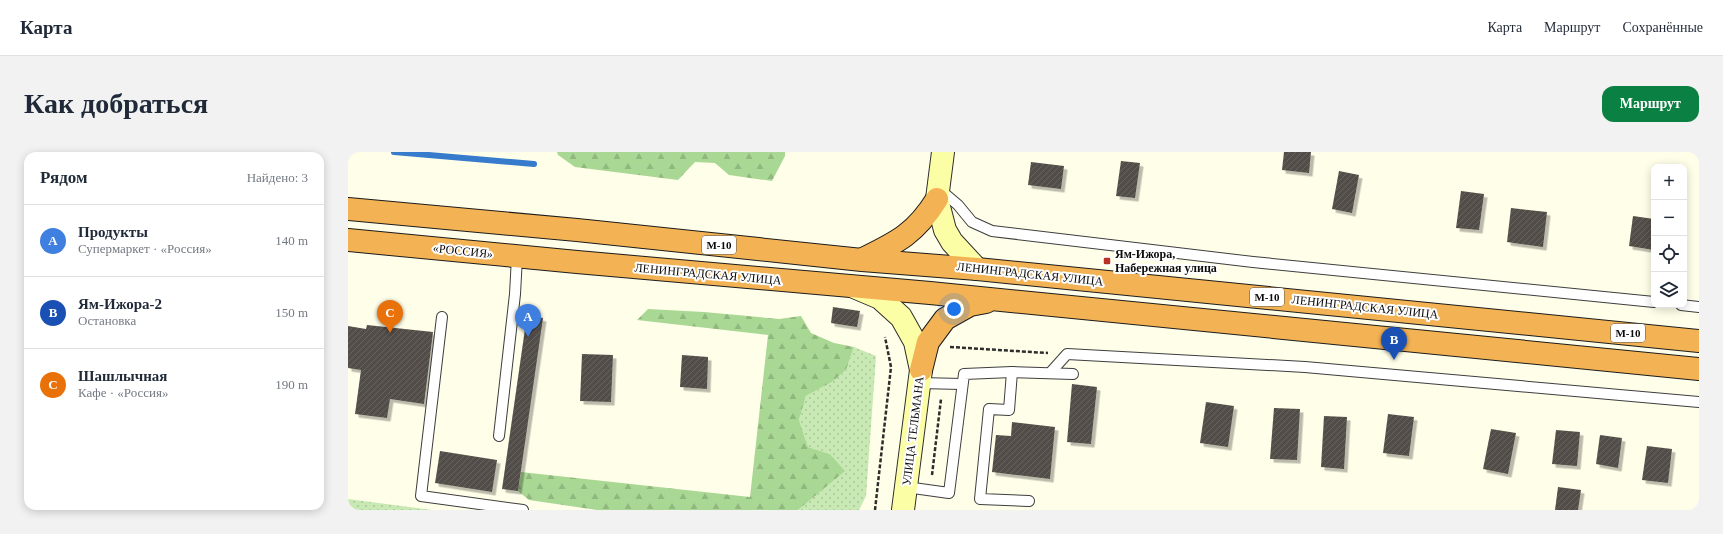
<!DOCTYPE html>
<html lang="ru">
<head>
<meta charset="utf-8">
<style>
  :root { --surface:#fff; --page:#f2f2f3; --text:#1f2937; --muted:#747a83; --line:#e0e1e3; --accent:#0b8043 }
  body { margin:0; font-family:Georgia,serif; background:var(--page); color:var(--text) }
  .controls { position:absolute; right:12px; top:12px; display:grid; overflow:hidden; border-radius:8px; box-shadow:0 2px 10px #0003 }
  .controls button { width:36px; height:36px; display:grid; place-items:center; padding:0; border:0; border-bottom:1px solid var(--line); background:var(--surface); color:var(--text); font:20px sans-serif }
  .you { position:absolute; left:606px; top:157px; width:14px; height:14px; margin:-10px; border:3px solid #fff; border-radius:50%; background:#1a73e8; box-shadow:0 0 0 6px #1a73e833 }
  .badge { display:grid; place-items:center; width:26px; height:26px; border-radius:50%; background:var(--accent); color:#fff; font-size:13px; font-weight:700 }
  .pin { position:absolute; translate:-50% -33px; filter:drop-shadow(0 1px 2px #0008) }
  .pin::after { content:''; position:absolute; top:21px; width:14px; height:12px; background:inherit; clip-path:polygon(0 0,100% 0,50% 100%) }
  .list { margin:0; padding:0; list-style:none }
  h2 { display:flex; justify-content:space-between; align-items:center; height:52px; margin:0; padding:0 16px; font-size:17px }
  h2 small { font-size:13px; font-weight:400; color:var(--muted) }
  .list li { display:grid; grid-template-columns:26px 1fr auto; gap:12px; align-items:center; box-sizing:border-box; height:72px; padding:0 16px; border-top:1px solid var(--line) }
  .list b { display:block; font-size:15px; white-space:nowrap }
  .list p { margin:0; font-size:13px; white-space:nowrap; color:var(--muted) }
  .list em { font-size:13px; font-style:normal; color:var(--muted) }
  .icon { flex:none; width:22px; height:22px; fill:none; stroke:currentColor; stroke-width:2; stroke-linecap:round; stroke-linejoin:round }
  .map { position:relative; flex:none; width:1351px; height:358px; overflow:hidden; border-radius:12px }
  header { display:flex; align-items:center; gap:24px; box-sizing:border-box; height:56px; padding:0 20px; background:var(--surface); border-bottom:1px solid var(--line) }
  header strong { font-size:19px }
  nav { display:flex; gap:22px; margin-inline-start:auto; font-size:14px }
  .intro { display:flex; align-items:center; justify-content:space-between; box-sizing:border-box; height:96px; padding:0 24px }
  h1 { margin:0; font-size:28px }
  .button { padding:10px 18px; border-radius:12px; background:var(--accent); color:#fff; font-size:14px; font-weight:700 }
  main { display:flex; gap:24px; padding:0 24px }
  aside { flex:1; background:var(--surface); border-radius:12px; box-shadow:0 2px 10px #0003 }
  .map>svg:first-child { display:block }
</style>
</head>
<body>
<header>
<strong>Карта</strong>
<nav><a>Карта</a><a>Маршрут</a><a>Сохранённые</a></nav>
</header>
<div class="intro"><h1>Как добраться</h1><a class="button">Маршрут</a></div>
<main>
<aside>
<h2>Рядом<small>Найдено: 3</small></h2>
<ul class="list">
<li><span class="badge" style="background:#3f7fe0">A</span><div><b>Продукты</b><p>Супермаркет · «Россия»</p></div><em>140 m</em></li>
<li><span class="badge" style="background:#1a4fb4">B</span><div><b>Ям-Ижора-2</b><p>Остановка</p></div><em>150 m</em></li>
<li><span class="badge" style="background:#e8710a">C</span><div><b>Шашлычная</b><p>Кафе · «Россия»</p></div><em>190 m</em></li>
</ul>
</aside>
<div class="map">
<svg width="1351" height="358" viewBox="0 0 1351 358">
  <defs>
    <pattern id="grass-dots" width="8" height="8" patternUnits="userSpaceOnUse"><rect width="8" height="8" fill="#c8e8b4"/><path d="M2 2h.1M6 6h.1" fill="none" stroke="#aac699" stroke-width="1.8" stroke-linecap="round"/></pattern>
    <pattern id="forest-firs" width="22" height="20" patternUnits="userSpaceOnUse"><rect width="22" height="20" fill="#a9d894"/><path d="M5 1l3.5 6h-7zM16 11l3.5 6h-7z" fill="#90b87e"/></pattern>
    <pattern id="building-hatch" width="6" height="6" patternUnits="userSpaceOnUse"><rect width="6" height="6" fill="#534e48"/><path d="M-1 1l2-2M0 6l6-6M5 7l2-2" fill="none" stroke="#67635e"/></pattern>
    <filter id="shadow"><feDropShadow dx="3.5" dy="3.5" stdDeviation="0" flood-color="#0004"/></filter>
  </defs>
  <rect width="100%" height="100%" fill="#fffee9"/>
  <g fill="url(#grass-dots)">
    <polygon points="506,195 528,204 518,344 511,358 450,358 496,319 482,302 460,295 451,268 458,244 484,230 498,218"/>
    <polygon points="0,347 84,358 0,358"/>
  </g>
  <g fill="url(#forest-firs)">
    <polygon points="209,0 437,0 437,4 424,29 381,23 367,11 347,10 330,28 227,15 210,3"/>
    <polygon points="300,157 356,160 431,167 453,164 463,181 486,191 506,195 498,218 484,230 458,244 451,268 460,295 482,302 497,319 450,358 249,358 181,348 170,339 173,320 402,345 420,183 289,168"/>
  </g>
  <g fill="none" stroke-linecap="round" stroke-linejoin="round">
    <polyline stroke="#367bcc" stroke-width="6" points="46,0 186,12"/>
  </g>
  <g fill="url(#building-hatch)" filter="url(#shadow)">
    <polygon points="936,0 963,0 961,21 934,18"/>
    <polygon points="773,9 792,11 787,46 768,44"/>
    <polygon points="683,10 716,14 713,37 680,33"/>
    <polygon points="991,19 1011,23 1004,61 984,57"/>
    <polygon points="1113,39 1136,42 1131,78 1108,76"/>
    <polygon points="1163,56 1199,60 1195,95 1159,90"/>
    <polygon points="1285,64 1306,67 1306,98 1281,94"/>
    <polygon points="485,155 512,159 509,175 483,171"/>
    <polygon points="179,163 195,166 170,339 154,337"/>
    <polygon points="19,173 85,180 76,252 42,247 39,266 7,262 13,218 0,216 0,174 18,177"/>
    <polygon points="234,202 265,203 263,250 232,249"/>
    <polygon points="334,203 360,205 359,237 332,235"/>
    <polygon points="724,232 749,235 743,292 719,290"/>
    <polygon points="858,250 886,254 880,295 852,291"/>
    <polygon points="926,256 952,257 949,308 922,307"/>
    <polygon points="1040,262 1066,265 1061,304 1035,301"/>
    <polygon points="976,264 999,265 996,317 973,315"/>
    <polygon points="664,270 707,275 702,327 644,320 648,283 663,284"/>
    <polygon points="1143,277 1168,281 1160,322 1135,317"/>
    <polygon points="1208,278 1232,280 1229,314 1204,312"/>
    <polygon points="1252,283 1274,286 1270,316 1248,312"/>
    <polygon points="1299,294 1324,297 1320,331 1294,328"/>
    <polygon points="92,299 149,308 144,340 87,331"/>
    <polygon points="1210,335 1233,338 1230,358 1207,358"/>
  </g>
  <g fill="none" stroke-linecap="round" stroke-linejoin="round">
    <defs>
      <g id="lane">
        <polyline points="590,36 610,53 624,70 644,79 905,110 1306,150"/>
        <polyline points="1333,153 1351,155"/>
        <polyline points="94,165 73,344 175,358"/>
        <polyline points="664,220 661,258 641,257 632,347 681,349"/>
        <polyline points="702,221 719,202 957,215 1351,250"/>
        <polyline points="571,231 614,232"/>
        <polyline points="151,284 167,142 169,105"/>
        <polyline points="558,335 601,341 616,222 664,220 725,222"/>
      </g>
      <g id="secondary">
        <polyline points="595,0 589,47 597,78 604,90 629,117"/>
        <polyline points="506,135 532,146 553,165 567,190 573,218 555,358"/>
      </g>
      <g id="highway">
        <polyline points="0,57 229,78 514,108 629,117 1351,189"/>
        <polyline points="0,88 229,110 582,141 1351,217"/>
        <path d="M515,107C550,90 568,81 589,47"/>
        <polyline points="573,218 580,190 597,167 622,153 638,150"/>
      </g>
    </defs>
    <use href="#lane" stroke="#3e3e3e" stroke-width="12"/>
    <use href="#secondary" stroke="#2d2d2d" stroke-width="24"/>
    <use href="#highway" stroke="#1c1c1c" stroke-width="24"/>
    <g stroke="#2d2d2d" stroke-width="2.5" stroke-dasharray="4 2" stroke-linecap="butt">
      <polyline points="602,195 700,201"/>
      <polyline points="584,323 593,247"/>
      <polyline points="527,358 543,215 537,185"/>
    </g>
    <use href="#lane" stroke="#fff" stroke-width="10"/>
    <use href="#secondary" stroke="#fcfea5" stroke-width="22"/>
    <use href="#highway" stroke="#f3b253" stroke-width="22"/>
  </g>
  <rect fill="#b93225" stroke="#fff" stroke-width="1.5" x="755" y="105" width="8" height="8" rx="2"/>
  <g text-anchor="middle" stroke-width="4" stroke-linejoin="round" paint-order="stroke">
    <g fill="#fff" stroke="#545454" stroke-width="1">
      <rect x="354" y="84" width="34" height="18" rx="3"/>
      <rect x="902" y="136" width="34" height="18" rx="3"/>
      <rect x="1263" y="172" width="34" height="18" rx="3"/>
    </g>
    <g font-size="11" font-weight="bold" fill="#0b0b0b">
      <text x="371" y="97">М-10</text>
      <text x="919" y="149">М-10</text>
      <text x="1280" y="185">М-10</text>
    </g>
    <g font-size="12" fill="#0b0b0b" stroke="#fff">
      <text transform="translate(115 99) rotate(6)" y="4">«РОССИЯ»</text>
      <text transform="translate(360 122) rotate(5)" y="4">ЛЕНИНГРАДСКАЯ УЛИЦА</text>
      <text transform="translate(682 122) rotate(6)" y="4">ЛЕНИНГРАДСКАЯ УЛИЦА</text>
      <text transform="translate(1017 155) rotate(6)" y="4">ЛЕНИНГРАДСКАЯ УЛИЦА</text>
      <text transform="translate(565 279) rotate(-83)" y="4">УЛИЦА ТЕЛЬМАНА</text>
    </g>
    <g font-size="12" font-weight="bold" fill="#0b0b0b" stroke="#fff" text-anchor="start">
      <text x="767" y="106">Ям-Ижора,<tspan x="767" dy="14">Набережная улица</tspan></text>
    </g>
  </g>
</svg>
<div class="controls">
<button>+</button>
<button>−</button>
<button><svg class="icon" aria-label="locate" viewBox="0 0 24 24"><circle cx="12" cy="12" r="6"/><path d="M12 2v4M12 18v4M2 12h4M18 12h4"/></svg></button>
<button><svg class="icon" aria-label="layers" viewBox="0 0 24 24"><path d="M12 4l9 5-9 5-9-5zM3 14l9 5 9-5"/></svg></button>
</div>
<div class="you"></div>
<div class="pin badge" style="left:180px;top:185px;background:#3f7fe0">A</div>
<div class="pin badge" style="left:1046px;top:208px;background:#1a4fb4">B</div>
<div class="pin badge" style="left:42px;top:181px;background:#e8710a">C</div>
</div>
</main>
</body>
</html>
